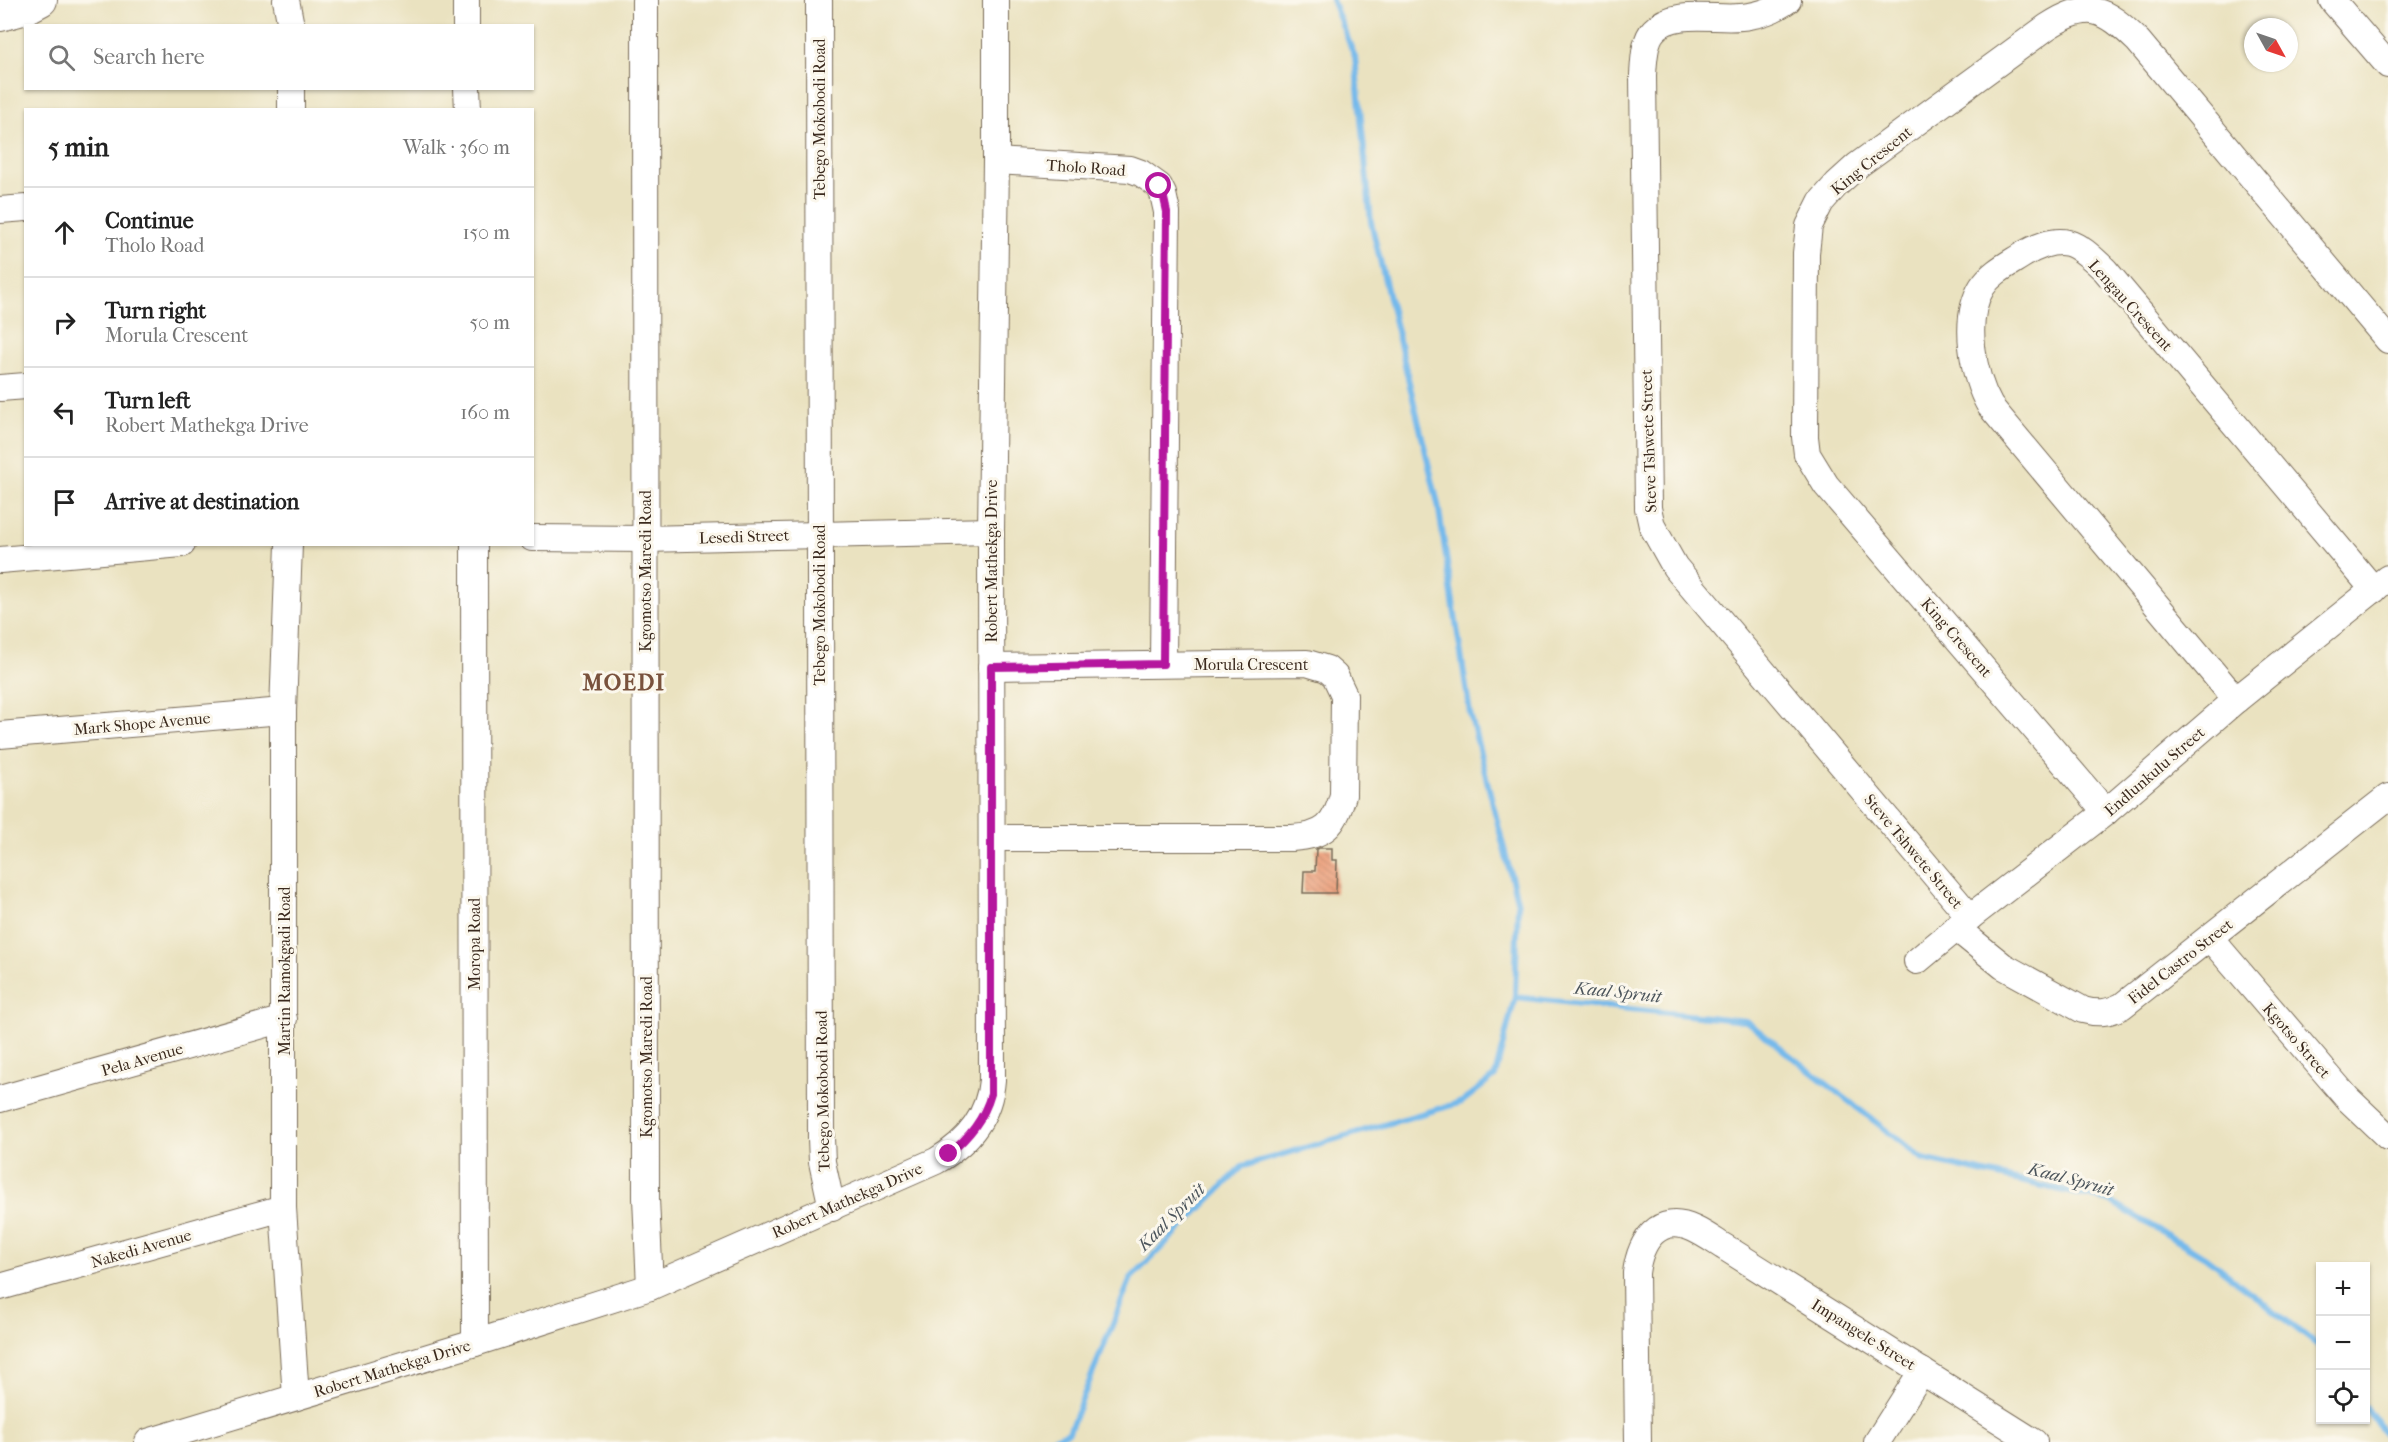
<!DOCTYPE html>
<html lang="en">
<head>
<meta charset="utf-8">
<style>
  :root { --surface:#fff; --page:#f2f2f2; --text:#222; --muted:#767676; --line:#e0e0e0 }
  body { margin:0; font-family:"IM FELL French Canon",serif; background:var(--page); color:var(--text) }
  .controls { position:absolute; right:18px; bottom:18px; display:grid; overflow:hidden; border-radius:0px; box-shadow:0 2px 4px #0004 }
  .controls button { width:54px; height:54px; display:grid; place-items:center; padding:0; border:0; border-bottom:2px solid var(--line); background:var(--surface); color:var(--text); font:30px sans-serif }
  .compass { position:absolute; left:2244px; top:18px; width:54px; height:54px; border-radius:50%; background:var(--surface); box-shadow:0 2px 4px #0004; rotate:130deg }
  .stop { position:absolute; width:18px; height:18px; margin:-14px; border:4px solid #b5179e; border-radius:50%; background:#fff }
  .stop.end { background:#b5179e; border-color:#fff; box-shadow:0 2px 6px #0008 }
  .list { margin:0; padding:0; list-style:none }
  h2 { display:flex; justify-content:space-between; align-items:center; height:78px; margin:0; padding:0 24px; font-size:26px }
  h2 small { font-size:20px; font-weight:400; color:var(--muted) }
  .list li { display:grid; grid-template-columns:39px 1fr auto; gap:18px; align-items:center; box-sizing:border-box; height:90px; padding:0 24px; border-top:2px solid var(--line) }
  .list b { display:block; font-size:22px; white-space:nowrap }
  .list p { margin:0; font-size:20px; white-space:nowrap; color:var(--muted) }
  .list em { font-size:20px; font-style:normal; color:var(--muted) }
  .icon { flex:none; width:33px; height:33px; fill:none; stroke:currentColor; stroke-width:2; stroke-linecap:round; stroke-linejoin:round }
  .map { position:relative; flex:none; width:2388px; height:1442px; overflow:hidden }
  .search { position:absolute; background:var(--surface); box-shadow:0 2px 4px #0004; left:24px; top:24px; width:510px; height:66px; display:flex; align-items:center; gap:15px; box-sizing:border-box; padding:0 21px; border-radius:0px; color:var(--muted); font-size:22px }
  .panel { position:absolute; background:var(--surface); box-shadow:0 2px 4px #0004; left:24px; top:108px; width:510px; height:438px; border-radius:0px }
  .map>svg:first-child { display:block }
</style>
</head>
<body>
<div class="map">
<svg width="2388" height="1442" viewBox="0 0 2388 1442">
  <defs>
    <pattern id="building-back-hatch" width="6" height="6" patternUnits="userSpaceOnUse" patternTransform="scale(1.5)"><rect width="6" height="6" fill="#ec9c77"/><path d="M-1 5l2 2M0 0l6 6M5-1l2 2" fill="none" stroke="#c07f61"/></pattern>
  </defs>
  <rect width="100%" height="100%" fill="#fbf7ec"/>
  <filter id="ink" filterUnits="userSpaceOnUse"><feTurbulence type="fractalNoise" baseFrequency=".0167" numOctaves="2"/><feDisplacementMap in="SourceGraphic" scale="12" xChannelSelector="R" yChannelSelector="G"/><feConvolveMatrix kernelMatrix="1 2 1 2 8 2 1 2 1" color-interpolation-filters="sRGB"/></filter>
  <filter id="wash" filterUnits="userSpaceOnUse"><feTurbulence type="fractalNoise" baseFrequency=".008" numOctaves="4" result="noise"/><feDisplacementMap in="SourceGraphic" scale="24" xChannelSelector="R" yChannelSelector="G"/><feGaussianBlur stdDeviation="1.35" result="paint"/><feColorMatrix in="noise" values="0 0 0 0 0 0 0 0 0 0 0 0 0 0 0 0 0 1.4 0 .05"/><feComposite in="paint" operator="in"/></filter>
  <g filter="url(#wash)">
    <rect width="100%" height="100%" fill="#eae2c0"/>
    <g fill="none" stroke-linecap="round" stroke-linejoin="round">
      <g stroke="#75b9eb" stroke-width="6">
        <polyline points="1332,0 1355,57 1371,222 1438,504 1470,713 1518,904 1515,997"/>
        <polyline points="2366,1407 2388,1440"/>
        <polyline points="1045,1442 1069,1432 1131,1278 1243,1166 1462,1102 1495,1076 1515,997 1746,1021 1923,1159 2109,1201 2205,1257 2320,1347"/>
      </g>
    </g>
    <g id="blocks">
      <polygon fill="url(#building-back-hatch)" points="1319,848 1332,848 1332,860 1337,860 1336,893 1303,893 1304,871 1315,871 1316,849"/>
    </g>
  </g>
  <g filter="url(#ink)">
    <use href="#blocks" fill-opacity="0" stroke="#786a57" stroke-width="1.5"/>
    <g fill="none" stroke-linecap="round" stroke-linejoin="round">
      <defs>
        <g id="minor">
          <polyline points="286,0 291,26"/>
          <polyline points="466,0 466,26"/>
          <polyline points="645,0 646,1198 650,1287"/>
          <polyline points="819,0 821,1138 822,1162 832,1208"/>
          <path d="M1788,0C1777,8 1763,14 1749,16C1722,22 1675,7 1654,30C1644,40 1644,62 1643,75L1648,508L1652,526L1675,567L1970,917"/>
          <polyline points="2332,0 2388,65"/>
          <polyline points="467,88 468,110"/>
          <polyline points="291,110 291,88"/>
          <polyline points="996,161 1130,169 1141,173 1159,186 1163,194 1167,212 1163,664"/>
          <polyline points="0,210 26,208"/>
          <polyline points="0,388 26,386"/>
          <polyline points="532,538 645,539 991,531"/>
          <polyline points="289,544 283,711 283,1208 296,1397"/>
          <polyline points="474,544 475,1343"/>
          <polyline points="0,560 182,544"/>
          <path d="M991,667L1307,663L1327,669L1335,676L1344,695L1343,795C1335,826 1324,836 1292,838H992"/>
          <path d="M2236,700L1990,406C1973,376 1962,319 1982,287C1991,273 2007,265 2021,256C2033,248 2053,239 2068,243C2082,247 2094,260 2105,270L2374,590"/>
          <polyline points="0,735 283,711"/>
          <path d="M2106,812L1826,485L1807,454L1805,437L1806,253L1809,226L1821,202L1837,184L1858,165L2047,27C2089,0 2104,8 2138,41L2388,340"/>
          <path d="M1956,928L2003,966L2083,1010C2098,1014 2108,1013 2122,1006L2388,797"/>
          <polyline points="2210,938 2348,1099 2388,1137"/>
          <polyline points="1917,961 1970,917 2106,812 2236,700 2388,578"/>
          <polyline points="0,1099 284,1019"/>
          <polyline points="0,1287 283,1208"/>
          <path d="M148,1442L475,1343L650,1287L936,1161C967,1143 989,1117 992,1080L991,531L996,161V0"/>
          <path d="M1638,1442L1636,1273C1640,1242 1658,1212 1694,1229C1705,1234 1716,1242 1726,1248L2034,1442"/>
          <polyline points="1877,1442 1922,1371"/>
        </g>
        <polyline id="tertiary" points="0,15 26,8 41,0"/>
      </defs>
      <use href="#minor" stroke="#786a57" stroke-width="28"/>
      <use href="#tertiary" stroke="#786a57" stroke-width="34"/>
      <use href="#minor" stroke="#fff" stroke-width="26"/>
      <use href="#tertiary" stroke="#fff" stroke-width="32"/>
    </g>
  </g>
  <g fill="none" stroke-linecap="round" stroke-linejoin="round" filter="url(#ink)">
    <path stroke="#b5179e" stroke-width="8" d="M949,1154C969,1137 984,1119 991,1094V667L1163,664L1167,212L1163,194L1159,186"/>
  </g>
  <g text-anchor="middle" stroke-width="6" stroke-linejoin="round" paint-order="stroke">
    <g font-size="16" fill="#3b2a1e" stroke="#fbf7ec">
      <text transform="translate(819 119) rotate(-90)" y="6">Tebego Mokobodi Road</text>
      <text transform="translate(1871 160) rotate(-39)" y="6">King Crescent</text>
      <text transform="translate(1086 167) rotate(4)" y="6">Tholo Road</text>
      <text transform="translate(2131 305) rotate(48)" y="6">Lengau Crescent</text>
      <text transform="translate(1648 441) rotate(-92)" y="6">Steve Tshwete Street</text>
      <text transform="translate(744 536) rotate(-2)" y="6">Lesedi Street</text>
      <text transform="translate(991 561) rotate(-90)" y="6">Robert Mathekga Drive</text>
      <text transform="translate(645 571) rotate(-90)" y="6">Kgomotso Maredi Road</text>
      <text transform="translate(819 605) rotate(-90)" y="6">Tebego Mokobodi Road</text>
      <text transform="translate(1957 637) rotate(49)" y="6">King Crescent</text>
      <text x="1251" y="670">Morula Crescent</text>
      <text transform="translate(142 723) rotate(-5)" y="6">Mark Shope Avenue</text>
      <text transform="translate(2154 771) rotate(-41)" y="6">Endlunkulu Street</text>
      <text transform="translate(1914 851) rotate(50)" y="6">Steve Tshwete Street</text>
      <text transform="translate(474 944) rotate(-90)" y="6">Moropa Road</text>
      <text transform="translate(2180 961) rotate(-38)" y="6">Fidel Castro Street</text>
      <text transform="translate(284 971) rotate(-90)" y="6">Martin Ramokgadi Road</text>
      <text transform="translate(2297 1040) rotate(49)" y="6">Kgotso Street</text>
      <text transform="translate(646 1057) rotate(-90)" y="6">Kgomotso Maredi Road</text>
      <text transform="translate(142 1059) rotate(-16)" y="6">Pela Avenue</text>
      <text transform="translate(822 1091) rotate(-91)" y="6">Tebego Mokobodi Road</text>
      <text transform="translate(847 1200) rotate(-24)" y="6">Robert Mathekga Drive</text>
      <text transform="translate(141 1248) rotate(-16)" y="6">Nakedi Avenue</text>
      <text transform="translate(1864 1334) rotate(32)" y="6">Impangele Street</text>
      <text transform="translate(392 1368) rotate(-17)" y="6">Robert Mathekga Drive</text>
    </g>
    <g font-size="18" font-style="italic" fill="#4c555c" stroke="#fbf7ec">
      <text transform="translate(1618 992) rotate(6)" y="6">Kaal Spruit</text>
      <text transform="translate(2071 1179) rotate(15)" y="6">Kaal Spruit</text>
      <text transform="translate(1171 1217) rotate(-45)" y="6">Kaal Spruit</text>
    </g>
    <g font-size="22" font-weight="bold" letter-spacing="1.5" fill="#79523d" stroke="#fbf7ec">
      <text x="624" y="690">MOEDI</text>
    </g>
  </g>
</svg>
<div class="controls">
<button>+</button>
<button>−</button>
<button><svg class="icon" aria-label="locate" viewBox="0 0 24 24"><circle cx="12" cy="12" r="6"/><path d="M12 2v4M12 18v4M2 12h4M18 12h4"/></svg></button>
</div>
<svg class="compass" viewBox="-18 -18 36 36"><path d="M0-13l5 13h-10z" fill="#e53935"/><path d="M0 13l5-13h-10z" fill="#767676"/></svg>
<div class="stop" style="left:1159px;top:186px"></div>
<div class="stop end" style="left:949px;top:1154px"></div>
<div class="search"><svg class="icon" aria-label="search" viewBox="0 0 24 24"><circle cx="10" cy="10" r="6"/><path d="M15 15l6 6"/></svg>Search here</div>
<section class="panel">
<h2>5 min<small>Walk · 360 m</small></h2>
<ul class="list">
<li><svg class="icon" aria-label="ahead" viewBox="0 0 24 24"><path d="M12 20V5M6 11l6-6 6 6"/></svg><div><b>Continue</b><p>Tholo Road</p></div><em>150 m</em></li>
<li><svg class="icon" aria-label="right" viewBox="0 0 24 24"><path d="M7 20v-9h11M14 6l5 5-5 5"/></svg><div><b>Turn right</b><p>Morula Crescent</p></div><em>50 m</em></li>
<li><svg class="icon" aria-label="left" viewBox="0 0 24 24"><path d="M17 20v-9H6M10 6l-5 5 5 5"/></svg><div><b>Turn left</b><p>Robert Mathekga Drive</p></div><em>160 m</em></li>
<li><svg class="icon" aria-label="arrive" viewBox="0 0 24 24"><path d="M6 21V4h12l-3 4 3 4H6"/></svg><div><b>Arrive at destination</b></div></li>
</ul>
</section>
</div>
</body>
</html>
